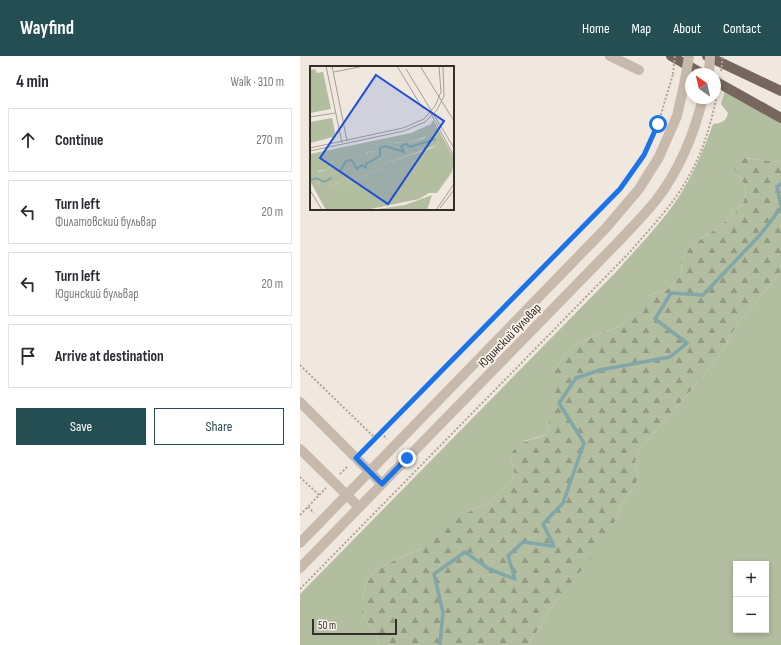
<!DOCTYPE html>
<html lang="en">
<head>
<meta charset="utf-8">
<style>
  :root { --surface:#fff; --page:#f2f2f3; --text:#2b2b33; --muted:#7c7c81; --line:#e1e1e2; --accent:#244e52 }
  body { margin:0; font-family:"Sofia Sans Condensed",sans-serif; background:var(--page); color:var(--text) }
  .controls { position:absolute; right:12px; bottom:12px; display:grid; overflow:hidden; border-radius:0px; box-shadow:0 2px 6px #0003 }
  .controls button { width:36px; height:36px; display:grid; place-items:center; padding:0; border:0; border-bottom:1px solid var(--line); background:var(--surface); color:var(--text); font:20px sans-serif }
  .compass { position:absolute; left:385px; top:12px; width:36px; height:36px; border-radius:50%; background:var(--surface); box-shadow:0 2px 6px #0003; rotate:326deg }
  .scale { position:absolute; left:12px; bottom:10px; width:85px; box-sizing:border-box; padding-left:4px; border:2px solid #362e2a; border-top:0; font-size:11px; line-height:14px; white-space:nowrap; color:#362e2a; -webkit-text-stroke:3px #f8f2eb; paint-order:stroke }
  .stop { position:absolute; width:12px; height:12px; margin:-9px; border:3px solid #1a73e8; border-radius:50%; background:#fff }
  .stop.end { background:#1a73e8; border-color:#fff; box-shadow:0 1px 4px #0008 }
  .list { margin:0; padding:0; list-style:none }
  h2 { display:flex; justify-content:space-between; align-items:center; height:52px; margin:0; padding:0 16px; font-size:17px }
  h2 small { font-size:13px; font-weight:400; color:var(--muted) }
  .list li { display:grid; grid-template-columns:26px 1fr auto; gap:12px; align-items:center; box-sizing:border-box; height:64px; margin:0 8px 8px; padding:0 8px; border:1px solid var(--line); border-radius:0px }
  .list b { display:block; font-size:15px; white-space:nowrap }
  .list p { margin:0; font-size:13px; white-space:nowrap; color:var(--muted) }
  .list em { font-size:13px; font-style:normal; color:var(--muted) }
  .actions { display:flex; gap:8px; padding:12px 16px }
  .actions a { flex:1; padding:9px 0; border:1px solid var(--accent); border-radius:0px; text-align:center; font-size:14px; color:var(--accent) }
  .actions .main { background:var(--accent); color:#fff }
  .icon { flex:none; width:22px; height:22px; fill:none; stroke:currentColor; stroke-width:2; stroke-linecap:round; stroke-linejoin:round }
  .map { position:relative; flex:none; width:481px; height:589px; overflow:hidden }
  header { display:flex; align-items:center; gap:24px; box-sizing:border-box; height:56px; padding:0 20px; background:var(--accent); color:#fff }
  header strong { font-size:19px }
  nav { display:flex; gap:22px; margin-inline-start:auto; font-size:14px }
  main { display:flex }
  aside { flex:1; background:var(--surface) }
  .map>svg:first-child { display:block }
</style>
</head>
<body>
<header>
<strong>Wayfind</strong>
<nav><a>Home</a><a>Map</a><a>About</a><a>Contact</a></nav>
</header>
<main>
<aside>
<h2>4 min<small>Walk · 310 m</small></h2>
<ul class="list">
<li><svg class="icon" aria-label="ahead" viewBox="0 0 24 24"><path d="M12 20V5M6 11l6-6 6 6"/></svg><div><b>Continue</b></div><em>270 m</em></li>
<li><svg class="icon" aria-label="left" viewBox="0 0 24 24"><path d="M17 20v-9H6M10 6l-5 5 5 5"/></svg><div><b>Turn left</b><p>Филатовский бульвар</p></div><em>20 m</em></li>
<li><svg class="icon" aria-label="left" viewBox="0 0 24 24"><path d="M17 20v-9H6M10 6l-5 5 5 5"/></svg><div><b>Turn left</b><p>Юдинский бульвар</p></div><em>20 m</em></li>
<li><svg class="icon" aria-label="arrive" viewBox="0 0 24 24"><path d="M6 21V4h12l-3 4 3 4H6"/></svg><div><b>Arrive at destination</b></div></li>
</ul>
<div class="actions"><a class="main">Save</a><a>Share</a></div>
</aside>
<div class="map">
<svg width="481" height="589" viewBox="0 0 481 589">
  <defs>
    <pattern id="forest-firs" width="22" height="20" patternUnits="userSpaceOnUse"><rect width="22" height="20" fill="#b3bda0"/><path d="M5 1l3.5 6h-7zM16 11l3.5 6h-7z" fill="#929a83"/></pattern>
  </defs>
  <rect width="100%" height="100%" fill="#f0e8df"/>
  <g fill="#b3bda0" fill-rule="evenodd">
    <path d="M425,35L481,66V106L444,102L433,111L446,131L444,145L435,157L420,170L390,191L381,206L382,217L375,227L366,234L348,240L328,263L319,271L296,279L274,290L267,296L257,311L249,351V369L247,378L225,385L210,401L214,413L213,422L189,446L174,454L160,460L124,488L120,493L76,513L67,525L62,543V559L76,578L79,589H0V538L315,217C336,193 360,169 378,142C393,119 404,93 413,68C421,67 426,66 428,57L421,48Z"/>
    <path d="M481,216V589H228L255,546L316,463L325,443L336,429L338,417L335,406L338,396L415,306L438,267ZM436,508H466V574H436Z"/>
  </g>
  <path fill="url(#forest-firs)" d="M444,102L481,106V216L438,267L415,306L338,396L335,406L338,417L336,429L325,443L316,463L298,494L255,546L228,589H79L76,578L62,559V543L67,525L76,513L120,493L131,474L140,466L174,454L189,446L213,422L214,413L210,401C217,384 231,385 247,378L249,369V351L253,321L257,311L267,296L274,290L296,279L319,271L328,263L344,243L348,240L366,234L375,227L382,217L381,206L390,191L420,170L435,157L444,145L446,131L433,111L436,106Z"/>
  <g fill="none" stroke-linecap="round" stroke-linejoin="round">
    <g stroke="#81a7aa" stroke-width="3.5">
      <polyline points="481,128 477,131 481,149"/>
      <polyline points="140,588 143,557 134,518 165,496 189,513 215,523 208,500 223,486 254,490 243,468 263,447 284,387 259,347 276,322 300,314 370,301 387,287 355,263 371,237 403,239 460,179 481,152"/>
    </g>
    <g stroke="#b2a396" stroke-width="2" stroke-dasharray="2 2" stroke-linecap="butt">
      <polyline points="0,309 75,382"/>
      <polyline points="81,377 87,383"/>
      <polyline points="63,395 320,133 344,99 358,68 373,18"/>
      <polyline points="40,418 48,410"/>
      <polyline points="0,421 19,439"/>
      <polyline points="8,451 14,457"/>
      <polyline points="0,459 26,432"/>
      <path d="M0,533L330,196C351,171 375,147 390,118C404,93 411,67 417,39"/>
    </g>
    <g stroke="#c7b9ac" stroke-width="10">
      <polyline points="310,0 339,14"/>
      <polyline points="0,346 82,428"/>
      <polyline points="0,393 59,451"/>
      <polyline points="0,487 305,173 339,133 359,101 377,60 385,24"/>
      <path d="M0,512L320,184C333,170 346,157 357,143C380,113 394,78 403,42"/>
    </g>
    <g stroke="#76665d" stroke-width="10">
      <polyline points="371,0 403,18"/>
      <polyline points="407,0 481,35"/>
      <polyline points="415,25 481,62"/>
    </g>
    <g stroke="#b2a396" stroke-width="2" stroke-dasharray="2 2" stroke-linecap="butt">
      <polyline points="421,15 423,0"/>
      <polyline points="373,18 375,0"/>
      <polyline points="417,39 420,21"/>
    </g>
    <g stroke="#c7b9ac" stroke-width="10">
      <polyline points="409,18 410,0"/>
      <polyline points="385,24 389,0"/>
    </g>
  </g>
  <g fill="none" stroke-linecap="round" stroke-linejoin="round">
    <polyline stroke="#1a73e8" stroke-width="5" points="107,402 82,428 56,402 320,133 344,99 358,68"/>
  </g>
  <g text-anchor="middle" stroke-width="3.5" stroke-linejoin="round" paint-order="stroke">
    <g font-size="13" fill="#362e2a" stroke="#f8f2eb">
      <text transform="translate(209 279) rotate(-46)" y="5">Юдинский бульвар</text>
    </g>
  </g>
  <g transform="translate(10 10)">
    <rect width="144" height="144" fill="#f0e8df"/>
    <path d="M5,3L7,7L13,6L21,43L0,47V4ZM22,52L25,66L23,71L0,77V56ZM123,54L144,92L142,106L127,127H119L109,133L56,144H16L0,115V88L101,67L121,58ZM119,66L126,71L128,79L122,82L76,97L73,101L31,121L29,117L21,119V125L8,118V105L18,104L26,89H56L58,85L65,86L77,76L98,77L115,71Z" fill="#b3bda0" fill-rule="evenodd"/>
    <path d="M118,65L126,71L128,79L76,97L73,101L31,121L28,117L21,119V127L17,130L10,128L7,106L18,104L26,89H56L59,85L65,86L76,76L98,77L115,72ZM122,129L117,144H61L95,139Z" fill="#b3bda0"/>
    <path fill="none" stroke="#81a7aa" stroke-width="2" d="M30,105L36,95L42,94L47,103L52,99L56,102V98L70,90V82L75,80L94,86L91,80L96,78L100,81L126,73M0,114L6,112L14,116L22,112"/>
    <path fill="none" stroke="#a69e97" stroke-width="1" d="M16,0L32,77M22,0L37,75M87,0L113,43M110,0L144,55M96,3L144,82M24,6L54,0M119,44L144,90M0,51L25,47M0,82L93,62L114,53L125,40L131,26L129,0M0,85L94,65L115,56L127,44L134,30L133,0M0,124L12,144M130,142L144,124M126,144L144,118"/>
    <path fill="#1d4ed8" fill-opacity="0.15" stroke="#1d4ed8" stroke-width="2" d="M66,9L134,55L78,138L10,92Z"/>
    <rect width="144" height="144" fill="none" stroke="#362e2a" stroke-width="2"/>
  </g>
</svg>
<div class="controls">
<button>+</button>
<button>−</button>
</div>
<svg class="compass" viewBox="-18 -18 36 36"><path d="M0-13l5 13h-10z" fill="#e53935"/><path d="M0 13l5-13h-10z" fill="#7c7c81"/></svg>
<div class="scale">50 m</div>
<div class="stop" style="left:358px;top:68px"></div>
<div class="stop end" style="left:107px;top:402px"></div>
</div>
</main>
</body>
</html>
